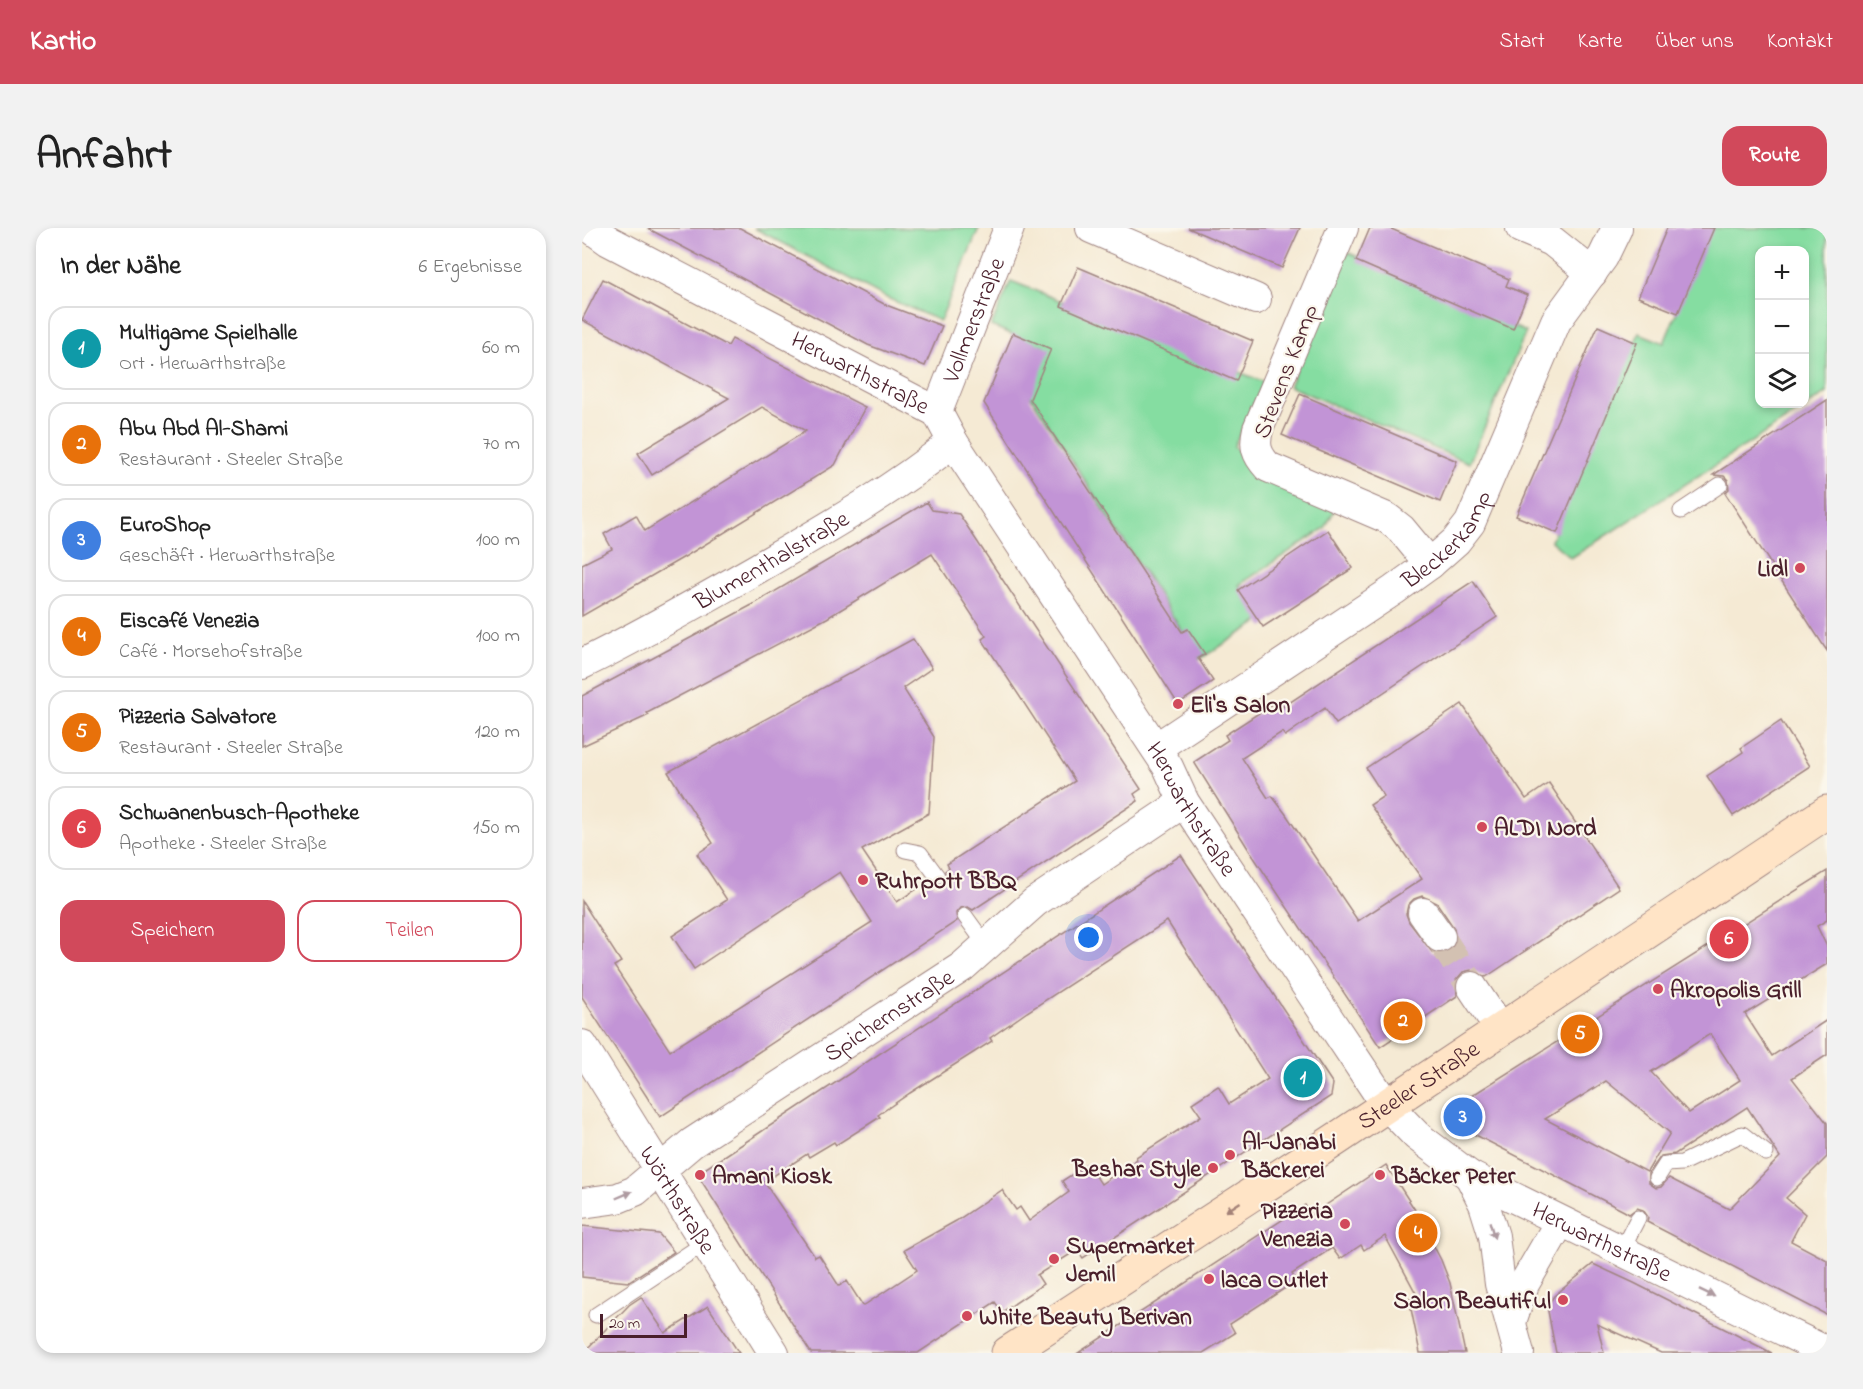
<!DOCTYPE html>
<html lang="de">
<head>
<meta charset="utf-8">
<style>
  :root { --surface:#fff; --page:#f2f2f2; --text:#222; --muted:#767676; --line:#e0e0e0; --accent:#d1495b }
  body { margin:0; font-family:"Indie Flower",sans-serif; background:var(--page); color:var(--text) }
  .controls { position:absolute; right:18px; top:18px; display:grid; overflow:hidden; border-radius:12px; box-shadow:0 3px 9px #0003 }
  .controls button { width:54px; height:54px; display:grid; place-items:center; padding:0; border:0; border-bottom:2px solid var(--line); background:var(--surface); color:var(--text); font:30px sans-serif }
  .scale { position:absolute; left:18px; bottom:15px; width:87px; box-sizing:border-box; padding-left:6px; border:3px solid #4a1f2b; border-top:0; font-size:16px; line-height:21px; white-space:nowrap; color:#4a1f2b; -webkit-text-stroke:4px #fbf7ec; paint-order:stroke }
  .you { position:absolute; left:507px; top:710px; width:21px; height:21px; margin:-15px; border:4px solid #fff; border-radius:50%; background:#1a73e8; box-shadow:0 0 0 9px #1a73e833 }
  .badge { display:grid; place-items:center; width:39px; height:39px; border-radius:50%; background:var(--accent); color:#fff; font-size:20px; font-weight:700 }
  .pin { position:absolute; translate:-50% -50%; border:3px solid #fff; box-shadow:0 2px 6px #0006 }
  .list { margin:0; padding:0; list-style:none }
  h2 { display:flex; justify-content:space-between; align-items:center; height:78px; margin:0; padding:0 24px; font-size:26px }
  h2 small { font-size:20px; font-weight:400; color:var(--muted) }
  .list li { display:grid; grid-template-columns:39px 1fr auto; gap:18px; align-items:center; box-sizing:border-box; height:84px; margin:0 12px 12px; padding:0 12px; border:2px solid var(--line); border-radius:18px }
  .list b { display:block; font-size:22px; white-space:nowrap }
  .list p { margin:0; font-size:20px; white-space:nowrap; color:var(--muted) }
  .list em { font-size:20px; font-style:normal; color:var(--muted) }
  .actions { display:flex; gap:12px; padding:18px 24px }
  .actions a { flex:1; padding:14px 0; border:2px solid var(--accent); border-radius:18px; text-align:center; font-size:21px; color:var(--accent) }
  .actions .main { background:var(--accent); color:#fff }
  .icon { flex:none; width:33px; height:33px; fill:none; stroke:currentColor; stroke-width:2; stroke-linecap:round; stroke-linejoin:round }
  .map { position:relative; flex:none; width:1245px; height:1125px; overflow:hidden; border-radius:18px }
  header { display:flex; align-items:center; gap:36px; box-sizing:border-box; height:84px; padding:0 30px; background:var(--accent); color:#fff }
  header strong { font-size:28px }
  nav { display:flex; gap:33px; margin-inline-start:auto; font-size:21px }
  .intro { display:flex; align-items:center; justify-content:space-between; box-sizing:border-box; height:144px; padding:0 36px }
  h1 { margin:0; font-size:42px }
  .button { padding:15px 27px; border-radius:18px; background:var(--accent); color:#fff; font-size:21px; font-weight:700 }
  main { display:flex; gap:36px; padding:0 36px }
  aside { flex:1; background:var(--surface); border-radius:18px; box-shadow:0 3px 9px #0003 }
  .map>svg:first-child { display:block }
</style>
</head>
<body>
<header>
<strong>Kartio</strong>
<nav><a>Start</a><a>Karte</a><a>Über uns</a><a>Kontakt</a></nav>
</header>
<div class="intro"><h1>Anfahrt</h1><a class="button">Route</a></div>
<main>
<aside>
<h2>In der Nähe<small>6 Ergebnisse</small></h2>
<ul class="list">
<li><span class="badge" style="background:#0f9aa8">1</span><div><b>Multigame Spielhalle</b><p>Ort · Herwarthstraße</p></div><em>60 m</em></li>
<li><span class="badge" style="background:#e8710a">2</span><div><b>Abu Abd Al-Shami</b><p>Restaurant · Steeler Straße</p></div><em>70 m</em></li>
<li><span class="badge" style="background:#3f7fe0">3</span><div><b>EuroShop</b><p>Geschäft · Herwarthstraße</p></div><em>100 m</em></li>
<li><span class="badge" style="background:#e8710a">4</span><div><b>Eiscafé Venezia</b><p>Café · Morsehofstraße</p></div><em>100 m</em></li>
<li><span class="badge" style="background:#e8710a">5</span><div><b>Pizzeria Salvatore</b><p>Restaurant · Steeler Straße</p></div><em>120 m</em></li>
<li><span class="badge" style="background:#e0444e">6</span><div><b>Schwanenbusch-Apotheke</b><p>Apotheke · Steeler Straße</p></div><em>150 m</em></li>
</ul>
<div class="actions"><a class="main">Speichern</a><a>Teilen</a></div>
</aside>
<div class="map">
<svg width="1245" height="1125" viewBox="0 0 1245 1125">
  <rect width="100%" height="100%" fill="#fbf7ec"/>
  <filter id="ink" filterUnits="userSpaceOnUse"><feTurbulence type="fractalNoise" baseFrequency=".0167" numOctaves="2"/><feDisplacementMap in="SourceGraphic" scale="12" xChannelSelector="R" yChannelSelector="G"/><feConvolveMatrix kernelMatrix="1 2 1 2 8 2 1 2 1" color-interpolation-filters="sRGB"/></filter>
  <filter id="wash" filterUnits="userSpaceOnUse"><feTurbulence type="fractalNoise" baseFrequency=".008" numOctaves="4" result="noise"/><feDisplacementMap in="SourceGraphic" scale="24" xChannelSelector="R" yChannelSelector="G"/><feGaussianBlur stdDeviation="1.35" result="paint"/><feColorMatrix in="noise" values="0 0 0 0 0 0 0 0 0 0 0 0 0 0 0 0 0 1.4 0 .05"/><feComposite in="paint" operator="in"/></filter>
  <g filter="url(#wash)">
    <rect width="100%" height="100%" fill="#f5ead4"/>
    <g fill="#85dda1" stroke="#687e66" stroke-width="1.5" fill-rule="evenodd">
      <polygon points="172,0 397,0 358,93 305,70"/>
      <path d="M1129,0H1245V165L989,330L969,313L1057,105L1082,115ZM1178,22H1222V176H1178Z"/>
      <polygon points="765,24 944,104 887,235 707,158"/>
      <polygon points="429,53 682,154 652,218 664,233 755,277 743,300 657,357 680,392 618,431 444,161 463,119 409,98"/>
    </g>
    <g id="blocks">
      <g fill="#c294d6" fill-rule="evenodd">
        <polygon points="65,0 158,0 304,77 360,98 343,138 286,117"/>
        <polygon points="606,0 718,0 700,40"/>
        <polygon points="788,0 807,0 927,51 924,58 945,67 931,101 774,33"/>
        <polygon points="1085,0 1132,0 1096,85 1056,69"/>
        <polygon points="496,39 671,113 654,153 479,78"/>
        <polygon points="21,51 146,118 150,111 283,179 253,237 104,328 0,388 0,336 30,321 22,306 54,287 63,303 224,203 180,179 70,247 56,225 147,170 0,92"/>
        <polygon points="1016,98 1055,115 975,305 934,288"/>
        <polygon points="431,105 469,121 448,171 600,404 606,401 623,426 616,430 631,453 596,476 402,175"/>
        <polygon points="718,166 875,233 858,274 700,207"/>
        <polygon points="1245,172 1245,423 1143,265 1147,261 1146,252 1142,248 1131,247"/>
        <polygon points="345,274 350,282 377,286 559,561 552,566 556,573 391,682 386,679 378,680 374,685 375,693 78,889 0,769 0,673 39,734 32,738 88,823 290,694 258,644 112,741 90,708 145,672 115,626 131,615 86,544 331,411 350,440 321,460 352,509 347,585 280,622 315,674 347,653 352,657 360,656 364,651 363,643 367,640 365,636 493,553 400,411 404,408 350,326 245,390 65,485 67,487 0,518 0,468 170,377"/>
        <polygon points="746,302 771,340 681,399 656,362"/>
        <path d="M891,353L915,389L754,496L743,480L703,508L700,504L660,530L686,570L690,568L703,585L776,693L840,651L788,577L802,568L784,540L880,476L944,571L967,555L1037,660L904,749L889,742L881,744L874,752L875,768L798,819L667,622L612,534L646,512L643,507L697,472L701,479ZM840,668L855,675L872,700L874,716L867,723L859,726L850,724L827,694L824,686L826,677L832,671Z"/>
        <polygon points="1199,493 1228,538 1151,588 1125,548 1161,524 1159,520"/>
        <path d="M599,627L751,856L749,868L501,1030L495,1022L455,1047L461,1056L420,1084L413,1074L336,1125H229L115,946ZM585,693L686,851L647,876L636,858L610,875L619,888L554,929L555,931L519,956L506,936L480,953L487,964L447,993L438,979L434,982L420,962L374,993L322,1022L335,1042L281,1078L265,1053L257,1058L237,1027L233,1029L182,954L225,926L227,929L252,914L254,917L298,889L296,887L328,865L410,813L408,810L445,784Z"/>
        <path d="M1245,643V692L1235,698L1245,719V736L1163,786L1190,828L1245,792V827L1210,850L1245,895V929L1204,970L1223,986L1209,1013L1245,1032V1087L1065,994L1066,989L1061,982L1055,980L1047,986L1042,983L876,898L875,877ZM1128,806L1158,852L1107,885L1069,844ZM1024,853L1088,905L1065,944L963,891ZM1165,879L1198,929L1147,981L1087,950L1079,959L1074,960L1067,955V945L1079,928L1093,926Z"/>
        <polygon points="804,937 833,982 859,1032 868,1055 883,1125 838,1125 827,1071 836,1069 803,1008 782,1022 779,1017 758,1031 750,1020 710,1046 714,1053 648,1096 653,1105 621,1125 496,1125 723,977 729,987"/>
        <polygon points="0,998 77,1006 92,1024 46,1054 0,1049"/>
        <polygon points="1011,1036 1052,1055 1190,1125 1079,1125 1015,1096 1022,1125 974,1125 965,1078 972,1068"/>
        <polygon points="59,1069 83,1105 126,1078 157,1125 1,1125 47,1077"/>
      </g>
    </g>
  </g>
  <g filter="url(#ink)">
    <use href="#blocks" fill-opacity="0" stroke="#a08480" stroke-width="1.5"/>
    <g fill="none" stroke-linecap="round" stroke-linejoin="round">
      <polyline stroke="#d3c1b2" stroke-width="30" stroke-dasharray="30 15" stroke-linecap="butt" points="858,709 890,759"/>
      <defs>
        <g id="service">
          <polyline points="1099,283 1138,257"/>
          <polyline points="323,622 338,625 355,648"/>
          <polyline points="383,688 396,706 407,715"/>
          <polyline points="1075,950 1084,936 1100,935 1160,906 1184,925"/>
          <polyline points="1039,1023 1056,990"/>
          <polyline points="14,1087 124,1014"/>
        </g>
        <g id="minor">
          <path id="s1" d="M9,0L27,13L355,184L371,214L586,539L602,574L802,874L835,908L888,948L1245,1124"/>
          <polyline points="509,0 674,71"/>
          <path d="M761,0L676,201C672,218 674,226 686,239L805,290L819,301L848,336"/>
          <polyline points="939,0 970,13 1010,45"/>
          <path id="s2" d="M355,184L427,0"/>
          <path id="s3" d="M0,436C60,407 118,373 176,340C243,301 310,263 371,214"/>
          <path id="s4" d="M574,520L812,362L848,336L874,313L888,295L974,93L1021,29L1035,0"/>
          <polyline points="841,685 858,709"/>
          <polyline points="890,759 918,801"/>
          <path id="s5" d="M0,817L192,1125"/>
          <polyline points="888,948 902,976 912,1008 918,1056 937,1125"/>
          <path id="s6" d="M0,975L36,970L53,963L110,915L380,739L453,674L602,574"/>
          <polyline points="930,1091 942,1056 978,994"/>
        </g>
        <g id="secondary">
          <path id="s7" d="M426,1125L753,912L1245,584"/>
        </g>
      </defs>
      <use href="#service" stroke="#a08480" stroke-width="17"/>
      <use href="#minor" stroke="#a08480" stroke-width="32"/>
      <use href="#secondary" stroke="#a08480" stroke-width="35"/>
      <use href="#service" stroke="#fff" stroke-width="15"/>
      <use href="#minor" stroke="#fff" stroke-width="30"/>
      <use href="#secondary" stroke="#ffe4c6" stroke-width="33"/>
    </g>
    <defs><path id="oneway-solid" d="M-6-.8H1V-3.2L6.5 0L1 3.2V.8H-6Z" transform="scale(1.5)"/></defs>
    <g fill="#ae9aa0">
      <use href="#oneway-solid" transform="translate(42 967) rotate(-23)"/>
      <use href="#oneway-solid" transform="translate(910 1002) rotate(74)"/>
      <use href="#oneway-solid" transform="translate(1125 1065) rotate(26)"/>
    </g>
    <use fill="#a48278" href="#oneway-solid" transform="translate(651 979) rotate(147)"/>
  </g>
  <g fill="#d1495b" stroke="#fbf7ec" stroke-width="2">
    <circle cx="1218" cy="340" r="6"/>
    <circle cx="596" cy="476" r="6"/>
    <circle cx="900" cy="599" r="6"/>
    <circle cx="281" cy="652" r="6"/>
    <circle cx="1076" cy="761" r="6"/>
    <circle cx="648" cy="927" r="6"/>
    <circle cx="631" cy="940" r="6"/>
    <circle cx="118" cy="947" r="6"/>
    <circle cx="798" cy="947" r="6"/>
    <circle cx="763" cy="996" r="6"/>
    <circle cx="472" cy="1031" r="6"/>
    <circle cx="627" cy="1051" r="6"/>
    <circle cx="981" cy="1072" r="6"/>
    <circle cx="385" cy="1088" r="6"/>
  </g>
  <g text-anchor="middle" stroke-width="4.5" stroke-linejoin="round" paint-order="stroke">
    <g font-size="24" fill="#4a1f2b" stroke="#fbf7ec">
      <text dy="8" stroke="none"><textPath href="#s2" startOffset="99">Vollmerstraße</textPath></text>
      <text transform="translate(703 143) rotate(-69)" y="8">Stevens Kamp</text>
      <text dy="8" stroke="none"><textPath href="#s1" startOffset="306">Herwarthstraße</textPath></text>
      <text dy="8" stroke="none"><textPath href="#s4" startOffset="360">Bleckerkamp</textPath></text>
      <text dy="8" stroke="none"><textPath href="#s3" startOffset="216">Blumenthalstraße</textPath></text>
      <text dy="8" stroke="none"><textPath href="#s1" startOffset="864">Herwarthstraße</textPath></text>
      <text dy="8" stroke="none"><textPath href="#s6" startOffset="364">Spichernstraße</textPath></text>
      <text dy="8" stroke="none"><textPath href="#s7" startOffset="490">Steeler Straße</textPath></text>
      <text dy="8" stroke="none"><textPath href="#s5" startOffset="182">Wörthstraße</textPath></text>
      <text dy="8" stroke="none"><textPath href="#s1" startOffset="1476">Herwarthstraße</textPath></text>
    </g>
    <g font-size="24" font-weight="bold" fill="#4a1f2b" stroke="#fbf7ec" text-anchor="start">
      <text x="1206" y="348" text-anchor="end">Lidl</text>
      <text x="608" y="484">Eli's Salon</text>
      <text x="912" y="607">ALDI Nord</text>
      <text x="293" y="660">Ruhrpott BBQ</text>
      <text x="1088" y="769">Akropolis Grill</text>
      <text x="660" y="921">Al-Janabi<tspan x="660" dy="28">Bäckerei</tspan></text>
      <text x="619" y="948" text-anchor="end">Beshar Style</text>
      <text x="130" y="955">Amani Kiosk</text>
      <text x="810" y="955">Bäcker Peter</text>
      <text x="751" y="990" text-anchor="end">Pizzeria<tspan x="751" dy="28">Venezia</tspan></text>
      <text x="484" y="1025">Supermarket<tspan x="484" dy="28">Jemil</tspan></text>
      <text x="639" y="1059">laca Outlet</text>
      <text x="969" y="1080" text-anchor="end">Salon Beautiful</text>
      <text x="397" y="1096">White Beauty Berivan</text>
    </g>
  </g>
</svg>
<div class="controls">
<button>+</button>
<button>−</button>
<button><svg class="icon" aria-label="layers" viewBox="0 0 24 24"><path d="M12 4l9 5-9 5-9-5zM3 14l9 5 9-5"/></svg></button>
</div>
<div class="scale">20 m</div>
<div class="you"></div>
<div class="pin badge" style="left:721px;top:850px;background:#0f9aa8">1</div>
<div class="pin badge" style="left:821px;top:793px;background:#e8710a">2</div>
<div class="pin badge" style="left:881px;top:889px;background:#3f7fe0">3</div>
<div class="pin badge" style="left:836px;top:1005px;background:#e8710a">4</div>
<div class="pin badge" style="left:998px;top:806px;background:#e8710a">5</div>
<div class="pin badge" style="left:1147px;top:711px;background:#e0444e">6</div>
</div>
</main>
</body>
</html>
